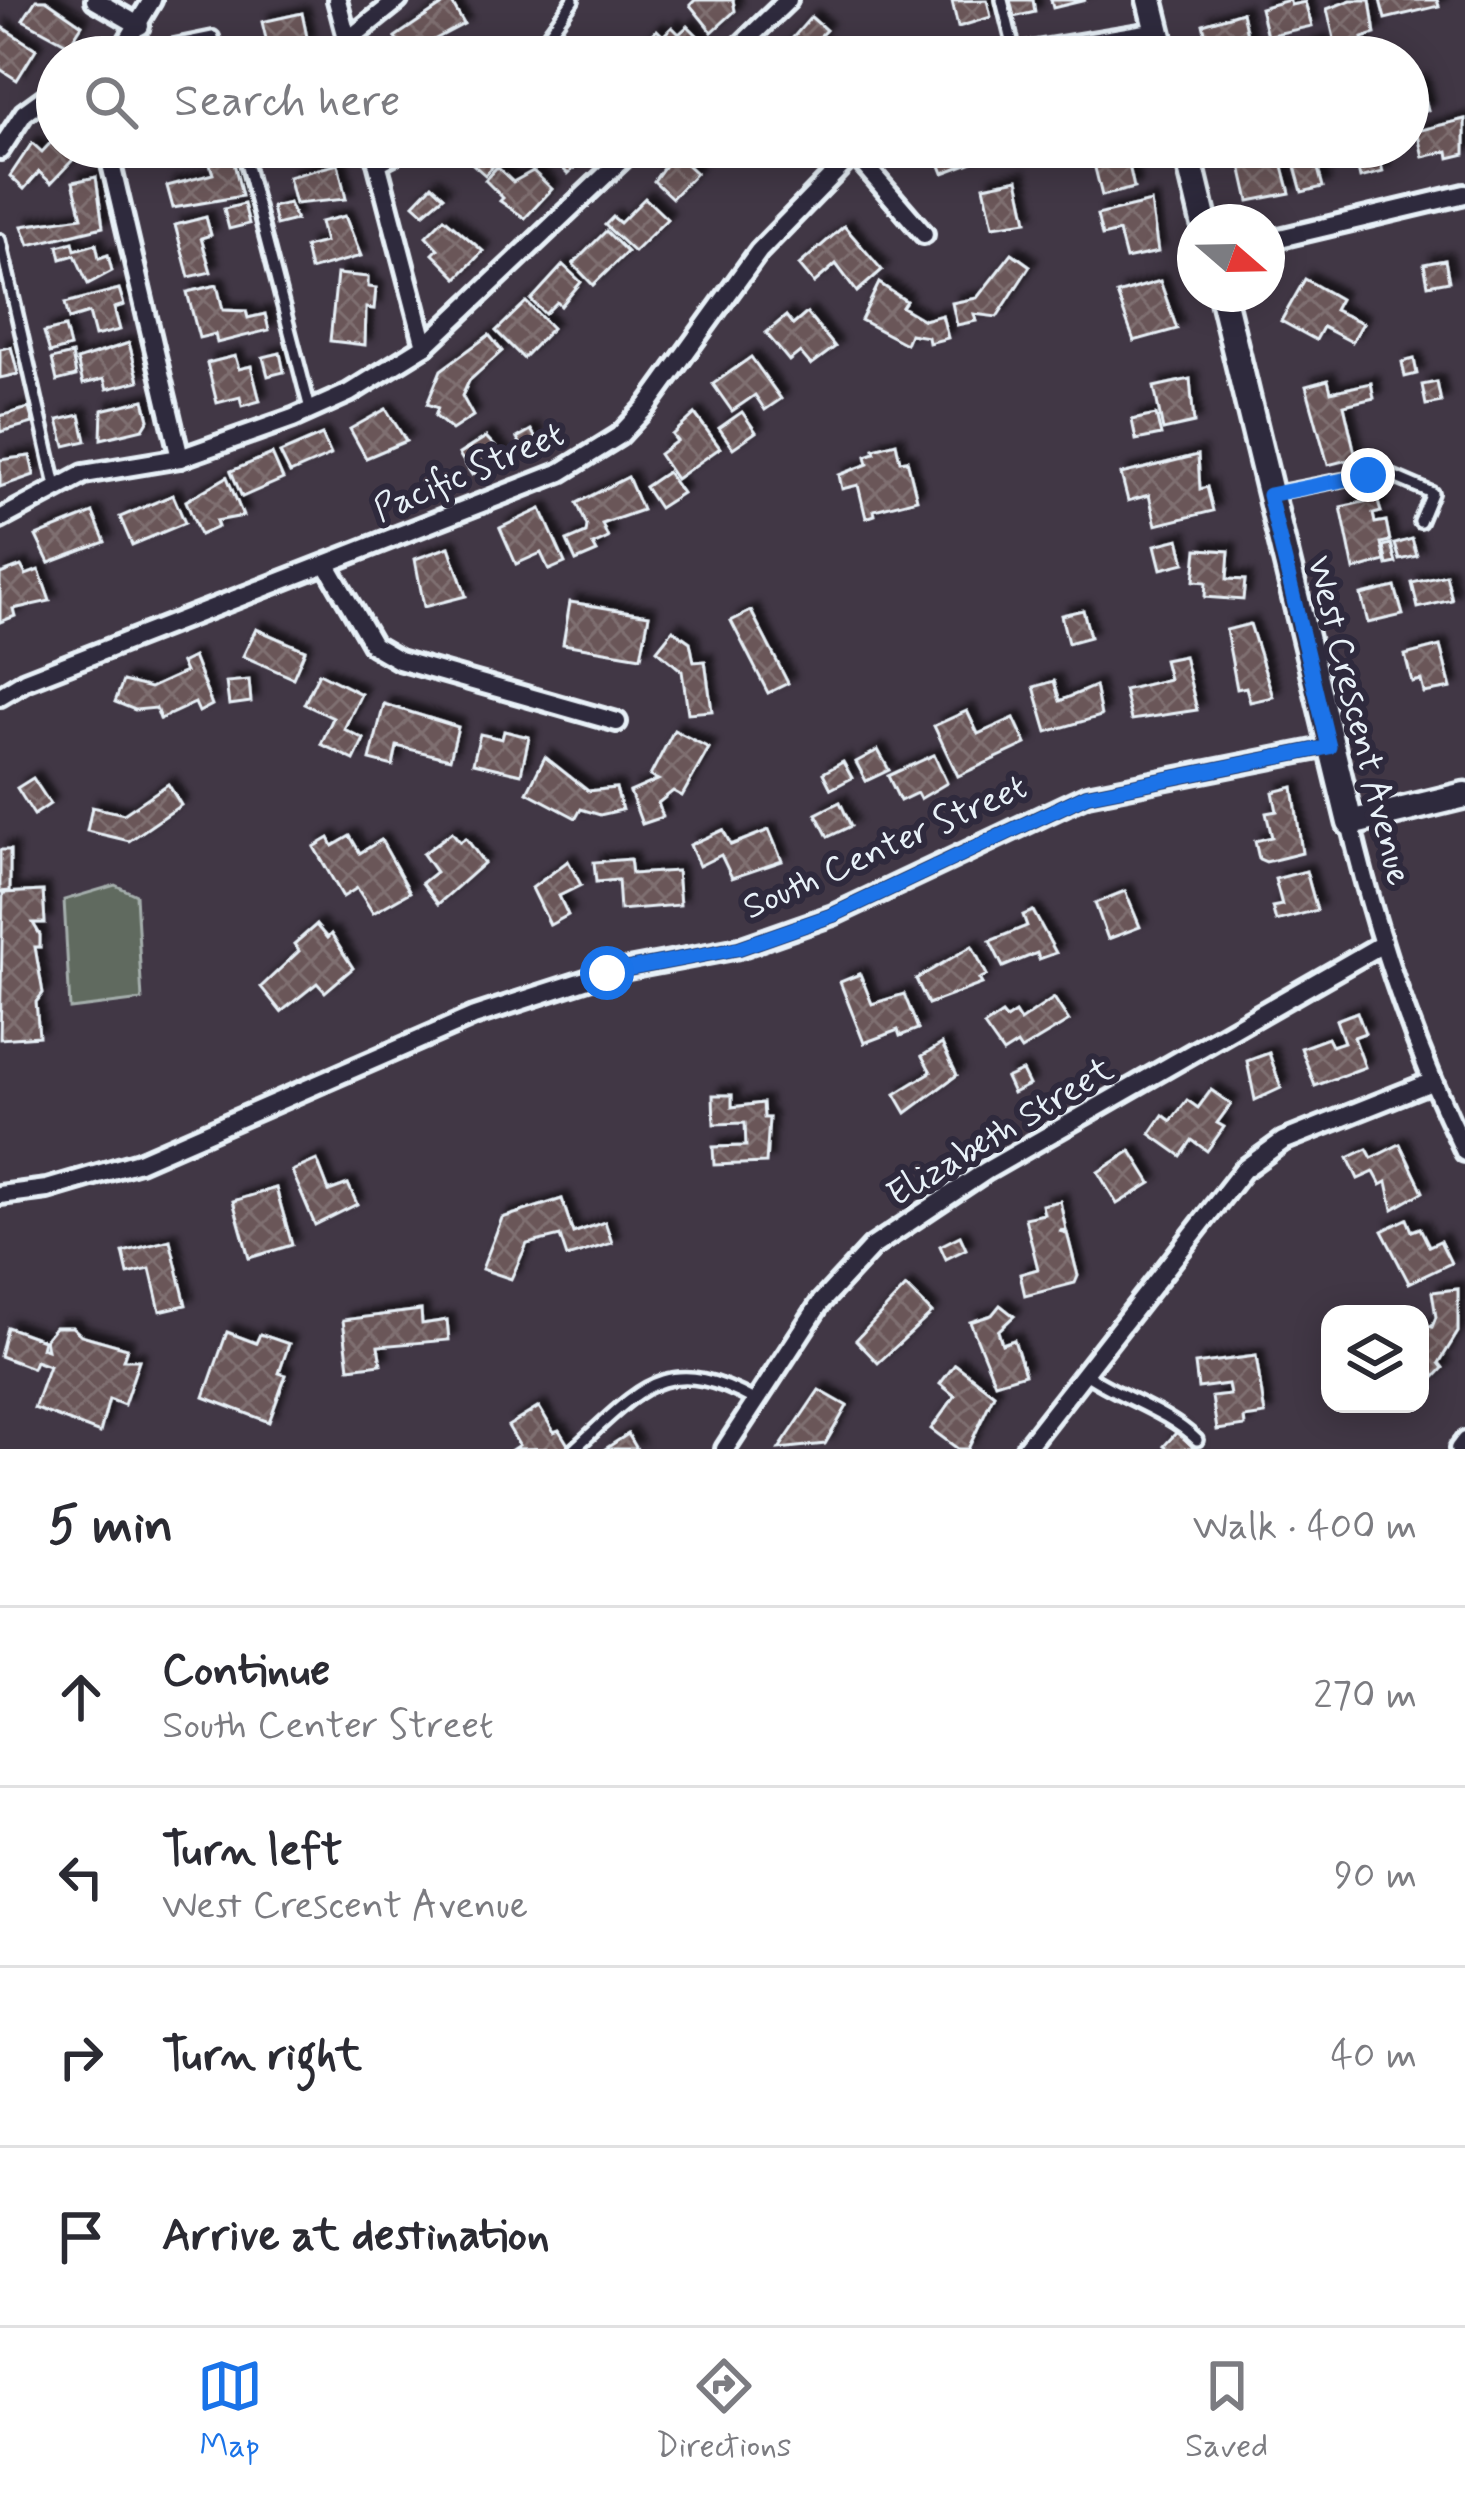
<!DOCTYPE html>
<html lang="en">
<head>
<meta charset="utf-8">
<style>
  :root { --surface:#fff; --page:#f2f2f3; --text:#2b2b33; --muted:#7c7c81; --line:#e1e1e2; --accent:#1a73e8 }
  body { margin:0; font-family:Mynerve,sans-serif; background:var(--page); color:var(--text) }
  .controls { position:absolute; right:36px; bottom:36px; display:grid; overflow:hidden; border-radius:24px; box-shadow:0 6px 30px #0003 }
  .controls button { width:108px; height:108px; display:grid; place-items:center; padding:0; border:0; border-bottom:3px solid var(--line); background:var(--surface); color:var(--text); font:60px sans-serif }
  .compass { position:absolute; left:1177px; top:204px; width:108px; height:108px; border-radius:50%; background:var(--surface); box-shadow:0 6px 30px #0003; rotate:110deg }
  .stop { position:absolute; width:36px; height:36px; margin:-27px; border:9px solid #1a73e8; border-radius:50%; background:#fff }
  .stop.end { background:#1a73e8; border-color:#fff; box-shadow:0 3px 12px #0008 }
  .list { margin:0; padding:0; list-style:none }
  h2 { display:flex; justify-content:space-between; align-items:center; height:156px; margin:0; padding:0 48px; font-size:51px }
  h2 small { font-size:39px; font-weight:400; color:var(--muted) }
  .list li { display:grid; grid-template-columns:78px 1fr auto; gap:36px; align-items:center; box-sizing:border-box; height:180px; padding:0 48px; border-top:3px solid var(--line) }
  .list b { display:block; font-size:45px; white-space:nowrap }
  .list p { margin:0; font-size:39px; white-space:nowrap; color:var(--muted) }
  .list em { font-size:39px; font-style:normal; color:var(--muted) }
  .icon { flex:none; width:66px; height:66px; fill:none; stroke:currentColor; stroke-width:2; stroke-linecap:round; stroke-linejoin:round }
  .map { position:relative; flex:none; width:1465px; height:1449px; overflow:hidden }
  .search { position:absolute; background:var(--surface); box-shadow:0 6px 30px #0003; left:36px; right:36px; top:36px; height:132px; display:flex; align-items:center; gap:30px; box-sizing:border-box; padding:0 42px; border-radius:66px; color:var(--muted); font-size:45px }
  .sheet { height:876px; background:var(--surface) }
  nav { display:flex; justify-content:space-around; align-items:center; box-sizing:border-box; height:168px; border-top:3px solid var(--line); background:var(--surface); font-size:33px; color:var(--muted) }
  nav a { display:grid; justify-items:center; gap:6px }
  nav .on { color:var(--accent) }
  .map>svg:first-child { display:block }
</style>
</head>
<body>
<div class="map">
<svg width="1465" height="1449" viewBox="0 0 1465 1449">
  <defs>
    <pattern id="building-cross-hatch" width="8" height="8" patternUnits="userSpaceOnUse" patternTransform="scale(3)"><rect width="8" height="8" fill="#6a5658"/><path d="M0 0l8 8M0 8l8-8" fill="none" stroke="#7f6f71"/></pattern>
    <filter id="shadow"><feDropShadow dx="7" dy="-7" stdDeviation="3" flood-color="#0009"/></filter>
  </defs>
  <rect width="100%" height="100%" fill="#413745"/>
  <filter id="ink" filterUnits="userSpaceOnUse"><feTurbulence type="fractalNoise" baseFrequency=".00833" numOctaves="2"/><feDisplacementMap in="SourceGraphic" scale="24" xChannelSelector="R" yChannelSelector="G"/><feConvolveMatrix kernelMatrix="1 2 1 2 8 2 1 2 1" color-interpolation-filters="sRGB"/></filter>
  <g filter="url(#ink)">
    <polygon fill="#616b5f" stroke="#a4aeac" stroke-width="3" points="115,885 136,895 142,1000 70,1009 64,900"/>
    <g fill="url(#building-cross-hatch)" stroke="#e8f1f8" stroke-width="3" filter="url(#shadow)">
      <polygon points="36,0 46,0 82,25 69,45 23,20"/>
      <polygon points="450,0 464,24 405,55 395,37"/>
      <polygon points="695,0 733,0 735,11 712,32 690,5"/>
      <polygon points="987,0 991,17 958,27 952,1"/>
      <polygon points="1010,0 1033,0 1035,12 1014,17"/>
      <polygon points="1051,0 1086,0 1053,8"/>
      <polygon points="1289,0 1291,5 1305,2 1312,26 1267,36 1260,8"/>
      <polygon points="1351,0 1370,0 1375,34 1362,38 1364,48 1338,55 1327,9"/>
      <polygon points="1380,0 1437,0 1439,6 1385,19"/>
      <polygon points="1242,12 1249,44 1229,48 1231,57 1211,57 1203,24"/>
      <polygon points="302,13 308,42 269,51 262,22"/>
      <polygon points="811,17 826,30 816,40 822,46 812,57 776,57"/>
      <polygon points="0,26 36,49 17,80 0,69"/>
      <polygon points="688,26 705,43 693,55 688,50 681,57 671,47 660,57 644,42 657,30 663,36 672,27 679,34"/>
      <polygon points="1321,42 1325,57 1308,57 1305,47"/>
      <polygon points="1421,83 1428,110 1408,115 1408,87"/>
      <polygon points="1465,119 1465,154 1449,158 1448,151 1423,157 1417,131"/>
      <polygon points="57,122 57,147 85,147 51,183 39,172 24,189 10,176 32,143 42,152 55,138 48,131"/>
      <polygon points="156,147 220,147 159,161"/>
      <polygon points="292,147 331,147 332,151 295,159"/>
      <polygon points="480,147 499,159 485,175 468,160"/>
      <polygon points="542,147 590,147 593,150 568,174"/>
      <polygon points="694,147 719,147 707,160"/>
      <polygon points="970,147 975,161 943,173 933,148"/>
      <polygon points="1125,147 1134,188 1102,196 1090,148"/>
      <polygon points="1257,147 1262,167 1282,163 1290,193 1249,201 1237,148"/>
      <polygon points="1342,147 1346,164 1318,169 1323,187 1302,192 1290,148"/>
      <polygon points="1353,147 1405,147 1405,148 1378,154 1383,172 1360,178"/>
      <polygon points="674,153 696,173 672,198 654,181"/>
      <polygon points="232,155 242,196 173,208 167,186 213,174 209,161"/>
      <polygon points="338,164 346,199 295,204 288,177"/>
      <polygon points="497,167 513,182 533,171 552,189 525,218 500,201 503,198 485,180"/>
      <polygon points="96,177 103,227 29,245 22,226 82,217 73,182"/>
      <polygon points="1018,179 1027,221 993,226 984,186"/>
      <polygon points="432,185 444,196 424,213 414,204"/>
      <polygon points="645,198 667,219 634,252 605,225 613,217 620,223"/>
      <polygon points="1151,202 1158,252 1126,259 1119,232 1102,236 1097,215"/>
      <polygon points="289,203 296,220 276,225 272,207"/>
      <polygon points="244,204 249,224 229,229 224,209"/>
      <polygon points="345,216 361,256 310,270 305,247 325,242 320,222"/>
      <polygon points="206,217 211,235 201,238 211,272 189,277 175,225"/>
      <polygon points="444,218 483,251 457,278 433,254 438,249 426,236"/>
      <polygon points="844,226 882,270 857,292 836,264 814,283 799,265"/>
      <polygon points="606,231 627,252 593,285 573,264"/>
      <polygon points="73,242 75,250 96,244 99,258 108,255 112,271 88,284 75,255 61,259 58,246"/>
      <polygon points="1012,253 1030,266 997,317 974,314 976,321 957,325 952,303 977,298"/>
      <polygon points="1445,260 1449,281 1428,285 1424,264"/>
      <polygon points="563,265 581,282 561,306 557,302 545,314 531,300"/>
      <polygon points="337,274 368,277 368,287 376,288 374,309 366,308 365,345 330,341"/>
      <polygon points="1305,279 1340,299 1334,310 1363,323 1352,342 1323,327 1316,340 1281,321"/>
      <polygon points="1160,281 1177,329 1134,341 1117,294"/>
      <polygon points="879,283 906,301 902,307 924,320 942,315 948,338 929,343 928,337 910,334 906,344 861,320"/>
      <polygon points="217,285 223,310 246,311 248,318 265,314 269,330 217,343 215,334 199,338 187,292"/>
      <polygon points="119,289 124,305 114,308 120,330 95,336 89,313 69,319 65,303"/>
      <polygon points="526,302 552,328 523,358 496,331"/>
      <polygon points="807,313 835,347 811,365 800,352 789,361 766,333 786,316 793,325"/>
      <polygon points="65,327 70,347 50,353 44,332"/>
      <polygon points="489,335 502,351 469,381 462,396 473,416 452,430 435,416 438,408 427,404 441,370"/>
      <polygon points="129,343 139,381 107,389 104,379 83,384 77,360"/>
      <polygon points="11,347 18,374 0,378 0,349"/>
      <polygon points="280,353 284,372 268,376 263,357"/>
      <polygon points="72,354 76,376 57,381 52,359"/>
      <polygon points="235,356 239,369 251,366 260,401 242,406 240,397 217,403 207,363"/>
      <polygon points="751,357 781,399 765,410 755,395 732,411 713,384"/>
      <polygon points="1414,359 1417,374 1405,377 1402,362"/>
      <polygon points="1190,379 1194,423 1163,430 1154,387"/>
      <polygon points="1328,380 1331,392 1371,383 1374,398 1344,405 1356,458 1328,465 1306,386"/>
      <polygon points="1437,382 1441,402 1426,405 1422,385"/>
      <polygon points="144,400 149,419 143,429 101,439 102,410"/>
      <polygon points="29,408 33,423 0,432 0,416"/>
      <polygon points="386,409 406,441 366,458 350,429"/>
      <polygon points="742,412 756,432 733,448 719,428"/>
      <polygon points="695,414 720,448 676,479 659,454 677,441 672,435"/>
      <polygon points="80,415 86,441 65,446 58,420"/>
      <polygon points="1156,415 1161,435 1136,440 1132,420"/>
      <polygon points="531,430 537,440 523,448 517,438"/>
      <polygon points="322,435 331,455 290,473 280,453"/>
      <polygon points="486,437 504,456 472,475 459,454"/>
      <polygon points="896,443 900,461 907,460 917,499 874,510 875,515 866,518 858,485 842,489 839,475 868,464 866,456 875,453 874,449"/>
      <polygon points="272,454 283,479 242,497 231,471"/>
      <polygon points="1198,455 1200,489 1207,487 1213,511 1156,525 1149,495 1128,501 1121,474"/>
      <polygon points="30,456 34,475 0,487 0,460"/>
      <polygon points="667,472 682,493 659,508 645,487"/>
      <polygon points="227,477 243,516 216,521 218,527 200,535 186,501"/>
      <polygon points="628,477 642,510 602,524 608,538 593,545 597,552 576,561 567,541 586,533 587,526 577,503"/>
      <polygon points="173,495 185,523 132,545 120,517"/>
      <polygon points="1377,499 1381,512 1373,514 1375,523 1386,521 1390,541 1381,543 1385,561 1354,570 1341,507"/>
      <polygon points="541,509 565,563 549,570 541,553 516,564 500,528"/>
      <polygon points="93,513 105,542 49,563 36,536"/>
      <polygon points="1179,539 1185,563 1161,569 1155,545"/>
      <polygon points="1412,539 1417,556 1400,560 1395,544"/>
      <polygon points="1391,544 1396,563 1387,565 1383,546"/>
      <polygon points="449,547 466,596 424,607 415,559"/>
      <polygon points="1197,549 1229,551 1227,579 1245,580 1243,600 1205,597 1206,582 1194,581"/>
      <polygon points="21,566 26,575 39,570 50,601 13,609 15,616 0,622 0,574"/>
      <polygon points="1446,575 1452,600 1418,608 1412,583"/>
      <polygon points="1395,587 1403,615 1368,623 1361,595"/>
      <polygon points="570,602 649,615 641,657 563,644"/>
      <polygon points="1083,610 1090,637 1068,643 1061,615"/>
      <polygon points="751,611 788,683 768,693 731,621"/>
      <polygon points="1250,624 1273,697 1250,702 1246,687 1237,689 1226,630"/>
      <polygon points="256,629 305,650 293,678 243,656"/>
      <polygon points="673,630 690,642 694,662 705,661 712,711 688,713 682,671 657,650"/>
      <polygon points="1440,646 1451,688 1424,693 1421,680 1412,682 1405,655"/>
      <polygon points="1184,656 1197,710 1131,720 1124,690 1169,679 1164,660"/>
      <polygon points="193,657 212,705 199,712 195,703 160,719 156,708 135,710 115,702 123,681 150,688 185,672 181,663"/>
      <polygon points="319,673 361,694 344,729 364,739 354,760 321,744 333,718 304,704"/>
      <polygon points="249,680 251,702 229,705 226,682"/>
      <polygon points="1054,681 1060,701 1095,686 1101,716 1047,732 1034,687"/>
      <polygon points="384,704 458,727 450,759 397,746 393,766 370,760"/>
      <polygon points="967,711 978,734 1014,718 1026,744 958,776 934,726"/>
      <polygon points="674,730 709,748 682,796 673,791 658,803 663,817 642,824 630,792 658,780 650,776"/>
      <polygon points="504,731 529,737 521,774 473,763 480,734 502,739"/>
      <polygon points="878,750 889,770 866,781 856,762"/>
      <polygon points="934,755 947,783 920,799 917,793 900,801 888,776"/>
      <polygon points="545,757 588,791 616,788 622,810 600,815 581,809 576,818 527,792"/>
      <polygon points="843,762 852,778 831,789 823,773"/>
      <polygon points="33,778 50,804 34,815 17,788"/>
      <polygon points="168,784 181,805 129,841 87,831 92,807 124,814"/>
      <polygon points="1293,787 1302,853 1266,862 1259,859 1255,841 1272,837 1266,813 1277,811 1273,792"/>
      <polygon points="840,802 851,826 828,837 816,814"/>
      <polygon points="723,830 731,845 769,830 782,861 732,878 721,855 699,866 690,845"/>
      <polygon points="452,832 460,842 466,838 484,863 438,904 422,883 436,872 423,854"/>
      <polygon points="350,836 360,853 381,840 410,892 373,913 357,888 343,897 314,847 329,838 333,846"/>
      <polygon points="0,850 10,850 10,891 0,892"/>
      <polygon points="630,859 632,874 677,871 680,905 620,910 618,880 596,882 594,862"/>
      <polygon points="568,861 581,885 559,896 568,915 550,925 532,888"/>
      <polygon points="1306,871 1317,910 1276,921 1272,907 1282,905 1275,879"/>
      <polygon points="43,891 45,923 33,923 40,935 40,947 35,947 43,993 36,1002 39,1036 0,1039 3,893"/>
      <polygon points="1125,891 1140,927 1108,939 1095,903"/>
      <polygon points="1033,911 1056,953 1039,959 1037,953 1003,967 990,941 1027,926 1023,915"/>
      <polygon points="316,925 327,938 331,934 353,968 325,992 317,983 281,1012 261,987 299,951 294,944"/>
      <polygon points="972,946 987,975 979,979 982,984 928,1004 916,979"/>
      <polygon points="860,974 872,1004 904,994 918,1029 900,1036 898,1030 864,1043 840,982"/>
      <polygon points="1054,998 1069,1021 1021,1050 1017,1044 1003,1053 984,1026 1002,1014 1006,1019 1015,1013 1020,1021"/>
      <polygon points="1357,1012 1365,1033 1354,1037 1365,1067 1315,1086 1301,1048 1328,1038 1332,1046 1344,1042 1336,1020"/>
      <polygon points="942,1044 957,1075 906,1113 895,1094 931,1072 922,1056"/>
      <polygon points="1269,1053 1281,1088 1255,1100 1247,1061"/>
      <polygon points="1022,1071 1029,1085 1013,1093 1006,1078"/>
      <polygon points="1211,1090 1231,1104 1217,1123 1224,1127 1207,1151 1192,1140 1181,1156 1150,1134 1163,1115 1171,1121 1187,1100 1198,1108"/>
      <polygon points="713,1095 732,1095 732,1107 763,1103 764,1118 769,1118 766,1163 714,1165 713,1147 746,1146 745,1123 714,1124"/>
      <polygon points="1400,1144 1423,1192 1393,1209 1387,1182 1381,1185 1374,1172 1358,1179 1348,1158 1367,1149 1372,1158"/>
      <polygon points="1131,1151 1151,1183 1117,1204 1098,1172"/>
      <polygon points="317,1160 329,1191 348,1184 357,1204 315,1225 292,1171"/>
      <polygon points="276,1188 292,1245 249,1258 233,1201"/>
      <polygon points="562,1199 573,1233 605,1222 612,1243 567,1257 560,1236 527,1244 511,1279 482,1269 502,1218"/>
      <polygon points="1060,1201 1066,1230 1059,1231 1067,1233 1078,1276 1075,1283 1025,1296 1020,1274 1038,1269 1025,1218 1044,1214 1042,1205"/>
      <polygon points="1407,1219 1412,1231 1420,1228 1429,1246 1440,1241 1451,1263 1409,1283 1382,1231"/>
      <polygon points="960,1236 966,1249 946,1259 940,1246"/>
      <polygon points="170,1240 186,1305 160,1311 150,1269 128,1274 123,1252"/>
      <polygon points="906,1287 932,1313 878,1363 856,1340"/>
      <polygon points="1458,1289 1458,1332 1439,1363 1443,1368 1428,1384 1420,1378 1420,1349 1427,1341 1421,1339 1425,1325 1432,1327 1436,1317 1432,1292"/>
      <polygon points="1000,1305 1014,1316 998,1331 1002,1344 1014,1340 1025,1374 995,1383 970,1322 992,1315"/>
      <polygon points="421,1310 422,1324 447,1320 449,1340 378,1346 381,1364 349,1368 343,1320"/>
      <polygon points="7,1327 43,1340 41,1348 47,1350 45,1339 55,1327 72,1327 81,1335 127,1348 123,1360 139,1360 124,1405 109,1399 100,1433 34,1408 49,1366 35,1361 32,1368 0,1356"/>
      <polygon points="227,1332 256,1343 260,1334 289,1344 279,1373 286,1375 269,1422 204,1397"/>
      <polygon points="1256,1356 1265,1415 1244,1418 1245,1426 1217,1430 1212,1397 1230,1395 1228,1384 1198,1388 1195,1364"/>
      <polygon points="955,1364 994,1394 968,1449 958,1449 931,1429 955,1396 940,1384"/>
      <polygon points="819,1390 847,1406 825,1444 779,1449"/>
      <polygon points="539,1407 554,1432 559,1430 570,1448 513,1449 519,1445 508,1426"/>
      <polygon points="1177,1432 1195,1449 1168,1449 1164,1446"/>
      <polygon points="628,1434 637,1449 605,1449"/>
    </g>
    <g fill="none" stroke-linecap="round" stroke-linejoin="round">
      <defs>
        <g id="lane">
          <polyline points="1002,0 1015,53"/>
          <polyline points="120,56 213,37 218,57"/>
          <polyline points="532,57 573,0"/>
          <polyline points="242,147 310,409"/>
          <polyline points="377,167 416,147"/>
          <polyline points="0,240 56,486"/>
          <polyline points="1274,493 1383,472 1432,493 1420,522"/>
          <path d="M1084,1373C1120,1398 1165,1409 1197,1440"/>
          <path d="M574,1449C640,1390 665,1351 754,1400"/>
        </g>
        <g id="street">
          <polyline points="95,0 140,26"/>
          <polyline points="337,0 352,57"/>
          <polyline points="348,40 398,0"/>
          <polyline points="118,57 152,0"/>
          <polyline points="729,57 788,0"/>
          <polyline points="1000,57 1158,31"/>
          <polyline points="107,147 180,458"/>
          <polyline points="373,147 425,346"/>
          <polyline points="0,150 24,113 57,89"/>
          <polyline points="854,153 924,234"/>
          <polyline points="1267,241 1465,194"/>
          <polyline points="0,519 84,474 180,458 293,418 349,393 425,346 635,147"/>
          <polyline points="327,565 373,645 399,660 617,722"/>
          <polyline points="0,696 25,681 561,472 619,436 647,406 759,251 860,147"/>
          <path d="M1350,823C1377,938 1413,1045 1465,1152"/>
          <polyline points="0,1195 47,1189 139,1162 474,1016 607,973 739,948 833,915 1087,795 1329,747"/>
          <polyline points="725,1449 821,1302 872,1247 986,1171 1379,946"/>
          <polyline points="1025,1449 1243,1170 1283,1141 1431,1082"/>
          <polyline points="1459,1449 1465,1441"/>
        </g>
        <g id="secondary">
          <polyline points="1150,0 1164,57"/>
          <polyline points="1186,147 1204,222"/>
          <polyline points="1222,294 1350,823 1465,795"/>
        </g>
      </defs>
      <use href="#lane" stroke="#e8f1f8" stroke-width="18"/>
      <use href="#street" stroke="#e8f1f8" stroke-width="26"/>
      <use href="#secondary" stroke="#e8f1f8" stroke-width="33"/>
      <use href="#lane" stroke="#2f2a3d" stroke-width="9"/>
      <use href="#street" stroke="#2f2a3d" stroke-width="16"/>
      <use href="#secondary" stroke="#2f2a3d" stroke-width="24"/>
    </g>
  </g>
  <g fill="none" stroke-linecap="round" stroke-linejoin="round" filter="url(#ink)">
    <polyline stroke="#1a73e8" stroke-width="15" points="607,973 739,948 833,915 1087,795 1329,747 1269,495 1368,475"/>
  </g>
  <g text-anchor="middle" stroke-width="12" stroke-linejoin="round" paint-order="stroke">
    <g font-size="36" fill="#e8f1f8" stroke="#2f2a3d">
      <text transform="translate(468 470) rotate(-23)" y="13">Pacific Street</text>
      <text transform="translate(1361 720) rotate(76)" y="13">West Crescent Avenue</text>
      <text transform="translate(884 845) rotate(-24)" y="13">South Center Street</text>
      <text transform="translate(999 1130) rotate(-31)" y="13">Elizabeth Street</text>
    </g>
  </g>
</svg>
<div class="controls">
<button><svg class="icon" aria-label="layers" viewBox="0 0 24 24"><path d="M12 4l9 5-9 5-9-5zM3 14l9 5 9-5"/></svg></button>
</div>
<svg class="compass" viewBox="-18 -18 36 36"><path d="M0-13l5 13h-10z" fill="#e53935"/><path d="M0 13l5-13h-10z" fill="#7c7c81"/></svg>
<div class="stop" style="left:607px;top:973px"></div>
<div class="stop end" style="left:1368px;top:475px"></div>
<div class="search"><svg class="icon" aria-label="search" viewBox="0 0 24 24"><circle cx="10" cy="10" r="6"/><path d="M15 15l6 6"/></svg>Search here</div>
</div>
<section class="sheet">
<h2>5 min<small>Walk · 400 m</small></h2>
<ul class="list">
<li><svg class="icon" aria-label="ahead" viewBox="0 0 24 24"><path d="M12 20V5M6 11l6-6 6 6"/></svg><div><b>Continue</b><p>South Center Street</p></div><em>270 m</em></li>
<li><svg class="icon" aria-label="left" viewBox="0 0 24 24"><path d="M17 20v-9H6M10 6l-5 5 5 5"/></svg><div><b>Turn left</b><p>West Crescent Avenue</p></div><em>90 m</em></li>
<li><svg class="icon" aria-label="right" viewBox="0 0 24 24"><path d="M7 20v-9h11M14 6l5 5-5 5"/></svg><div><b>Turn right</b></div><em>40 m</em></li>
<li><svg class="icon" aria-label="arrive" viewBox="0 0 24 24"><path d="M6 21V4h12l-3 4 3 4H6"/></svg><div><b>Arrive at destination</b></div></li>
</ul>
</section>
<nav>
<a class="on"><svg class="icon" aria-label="map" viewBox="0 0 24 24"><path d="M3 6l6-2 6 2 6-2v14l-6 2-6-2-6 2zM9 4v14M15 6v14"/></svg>Map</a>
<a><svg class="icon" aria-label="directions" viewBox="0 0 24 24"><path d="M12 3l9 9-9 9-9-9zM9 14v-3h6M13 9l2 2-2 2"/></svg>Directions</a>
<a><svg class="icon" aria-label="saved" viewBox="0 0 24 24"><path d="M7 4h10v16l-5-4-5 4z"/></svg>Saved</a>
</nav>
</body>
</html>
